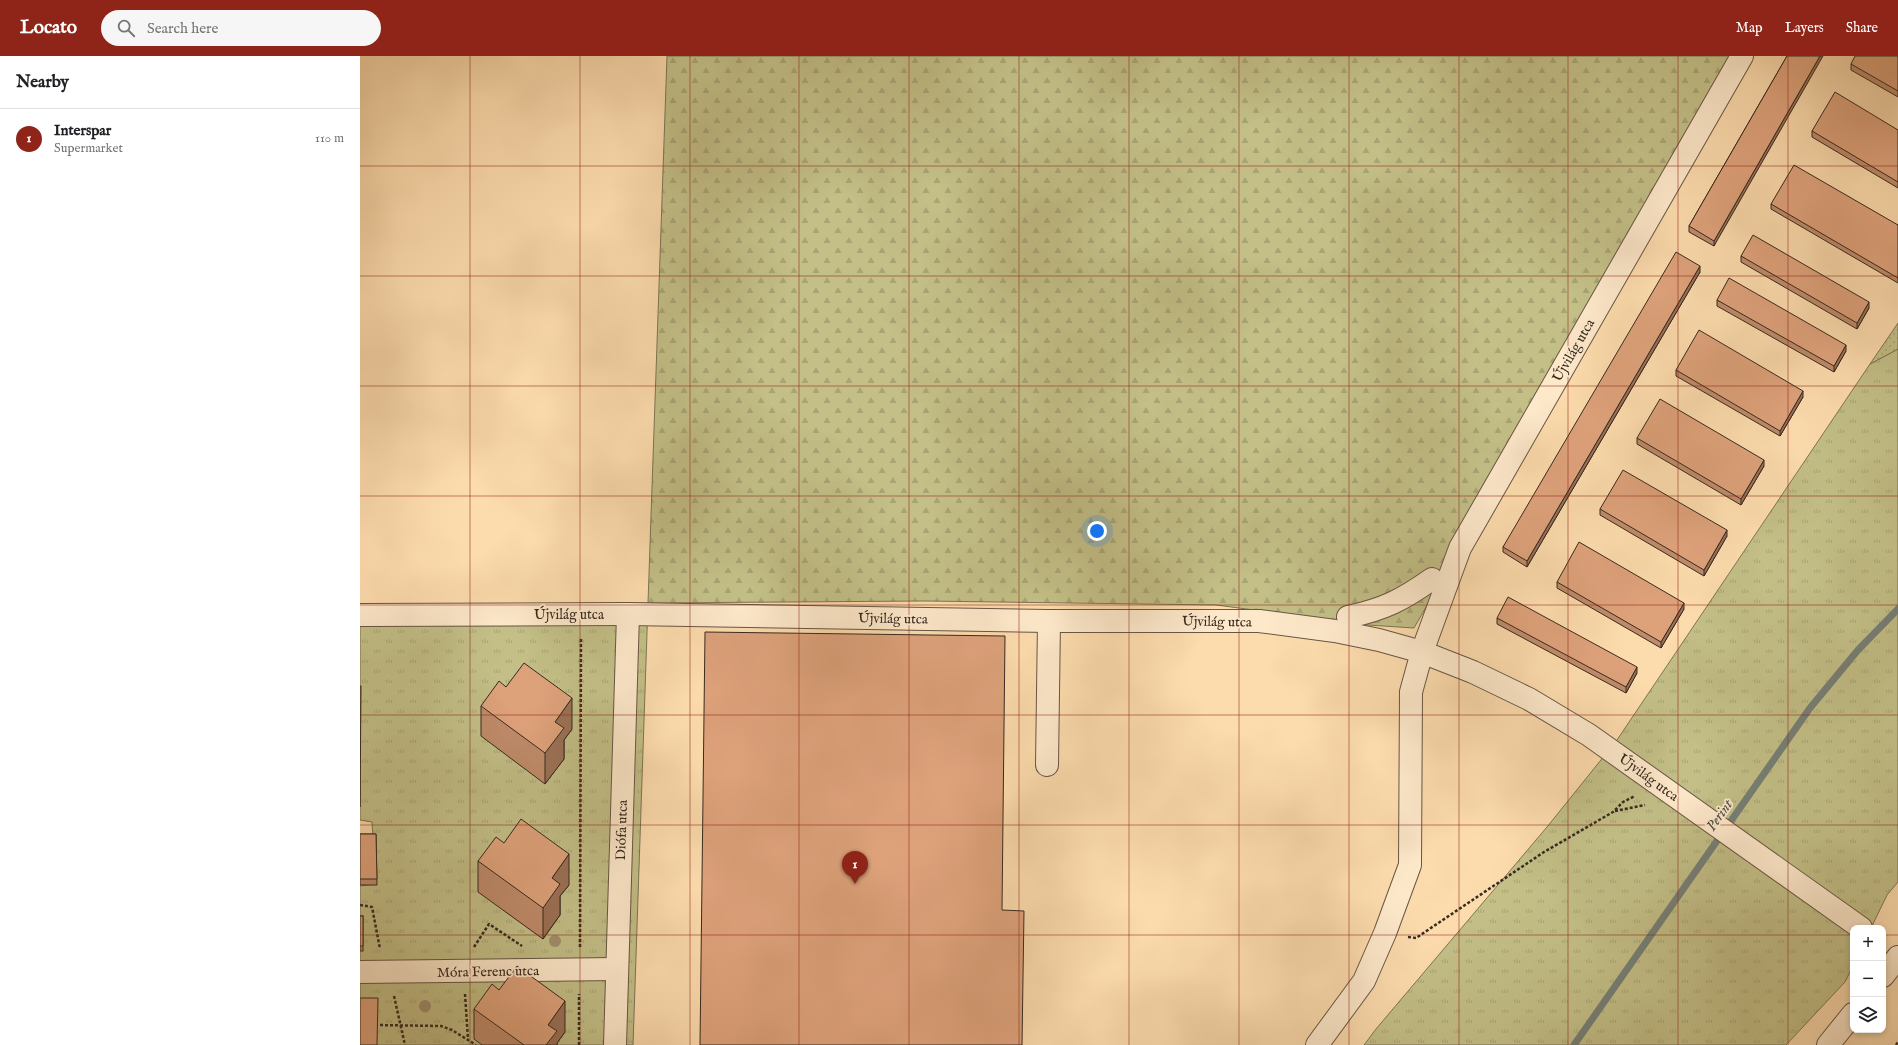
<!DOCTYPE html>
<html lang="en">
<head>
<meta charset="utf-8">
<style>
  :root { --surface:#fff; --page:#f6f6f6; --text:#202124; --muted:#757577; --line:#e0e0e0; --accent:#8f2418 }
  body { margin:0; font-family:"IM FELL English",serif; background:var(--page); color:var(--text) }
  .controls { position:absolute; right:12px; bottom:12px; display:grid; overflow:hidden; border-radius:8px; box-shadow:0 2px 6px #0003 }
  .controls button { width:36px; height:36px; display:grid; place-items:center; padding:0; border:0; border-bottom:1px solid var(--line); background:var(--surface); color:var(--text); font:20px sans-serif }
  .you { position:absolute; left:737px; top:475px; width:14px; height:14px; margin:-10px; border:3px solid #fff; border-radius:50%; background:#1a73e8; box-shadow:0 0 0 6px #1a73e833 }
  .badge { display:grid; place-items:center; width:26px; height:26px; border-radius:50%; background:var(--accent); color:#fff; font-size:13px; font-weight:700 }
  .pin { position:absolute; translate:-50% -33px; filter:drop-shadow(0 1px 2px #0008) }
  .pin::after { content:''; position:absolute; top:21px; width:14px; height:12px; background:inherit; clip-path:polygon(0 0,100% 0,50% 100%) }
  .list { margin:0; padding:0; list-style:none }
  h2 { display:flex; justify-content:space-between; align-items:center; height:52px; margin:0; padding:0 16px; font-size:17px }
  h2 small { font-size:13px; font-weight:400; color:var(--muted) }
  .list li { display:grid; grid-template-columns:26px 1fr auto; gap:12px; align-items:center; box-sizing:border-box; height:60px; padding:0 16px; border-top:1px solid var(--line) }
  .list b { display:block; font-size:15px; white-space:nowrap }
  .list p { margin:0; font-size:13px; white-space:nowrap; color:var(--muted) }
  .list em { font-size:13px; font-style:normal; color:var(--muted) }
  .icon { flex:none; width:22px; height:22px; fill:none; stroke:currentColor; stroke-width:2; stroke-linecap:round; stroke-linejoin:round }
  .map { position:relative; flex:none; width:1538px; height:989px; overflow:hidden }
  header { display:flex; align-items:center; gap:24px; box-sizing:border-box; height:56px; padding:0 20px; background:var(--accent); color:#fff }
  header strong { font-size:19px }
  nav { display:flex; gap:22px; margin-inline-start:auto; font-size:14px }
  .search { width:280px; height:36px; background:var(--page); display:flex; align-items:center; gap:10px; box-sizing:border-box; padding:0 14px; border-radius:22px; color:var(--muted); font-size:15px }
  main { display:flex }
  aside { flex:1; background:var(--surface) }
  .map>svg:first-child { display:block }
</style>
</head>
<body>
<header>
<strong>Locato</strong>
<div class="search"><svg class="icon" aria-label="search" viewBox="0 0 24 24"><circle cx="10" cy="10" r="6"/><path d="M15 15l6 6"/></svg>Search here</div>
<nav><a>Map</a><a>Layers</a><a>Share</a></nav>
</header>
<main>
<aside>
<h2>Nearby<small></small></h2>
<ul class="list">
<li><span class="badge">1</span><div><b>Interspar</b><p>Supermarket</p></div><em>110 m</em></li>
</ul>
</aside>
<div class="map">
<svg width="1538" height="989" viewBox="0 0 1538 989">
  <defs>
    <pattern id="grass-tufts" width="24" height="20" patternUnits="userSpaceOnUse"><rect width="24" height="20" fill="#c3bf87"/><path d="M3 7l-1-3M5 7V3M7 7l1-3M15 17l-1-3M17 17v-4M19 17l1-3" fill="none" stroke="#a8a474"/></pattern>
    <pattern id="forest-firs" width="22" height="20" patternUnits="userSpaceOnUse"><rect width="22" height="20" fill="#c3bf87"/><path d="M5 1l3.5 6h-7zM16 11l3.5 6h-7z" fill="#a8a474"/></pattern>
    <pattern id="park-dots" width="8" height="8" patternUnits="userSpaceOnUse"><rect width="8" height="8" fill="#c3bf87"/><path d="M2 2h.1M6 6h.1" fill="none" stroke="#a8a474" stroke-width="1.8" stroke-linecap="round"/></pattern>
  </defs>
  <rect width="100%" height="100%" fill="#fcdbad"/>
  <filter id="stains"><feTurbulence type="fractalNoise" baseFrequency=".005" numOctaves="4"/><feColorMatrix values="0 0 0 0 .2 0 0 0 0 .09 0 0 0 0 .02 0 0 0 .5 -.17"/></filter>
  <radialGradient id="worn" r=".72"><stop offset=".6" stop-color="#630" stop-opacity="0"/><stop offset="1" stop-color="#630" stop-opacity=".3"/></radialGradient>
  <g fill="url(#grass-tufts)" stroke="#7d7454">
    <polygon points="1538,293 1538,826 1527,839 1511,872 1493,872 1493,910 1485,926 1426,989 1004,989 1016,973 1187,771 1257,684 1510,308"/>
    <polygon points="288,547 273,989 0,989 0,830 16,828 12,766 0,764 0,549"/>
  </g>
  <polygon fill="url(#forest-firs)" stroke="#7d7454" points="307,0 1374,0 1130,439 1054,572 1008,569 856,549 565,545 288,547"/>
  <polygon fill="url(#park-dots)" stroke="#7d7454" points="1538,267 1538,293 1510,308"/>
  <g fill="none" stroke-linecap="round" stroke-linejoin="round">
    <polyline stroke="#768076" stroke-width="7" points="1214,989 1450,652 1498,594 1538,553"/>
    <defs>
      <g id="minor">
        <polyline points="0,559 268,558 689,565 899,565 975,575 1019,584 1062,596 1113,616 1169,643 1229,679 1501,872"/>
        <path d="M988,561C1025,553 1042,544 1072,523"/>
        <polyline points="687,709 689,565"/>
        <polyline points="0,916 257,913"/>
        <polyline points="1523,920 1538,901"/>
        <polyline points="255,989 268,558"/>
        <polyline points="957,989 1004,925 1025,877 1050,809 1051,636 1062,596 1100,492 1382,0"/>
        <polyline points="1468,989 1493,958"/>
      </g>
    </defs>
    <use href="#minor" stroke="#685643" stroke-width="24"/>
    <g stroke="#372a20" stroke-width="2.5" stroke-dasharray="3 2" stroke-linecap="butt">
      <polyline points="1255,755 1285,749"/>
      <polyline points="0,849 12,851 20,893"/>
      <polyline points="1048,881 1056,882 1184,796 1253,756 1263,746 1275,740"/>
      <polyline points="114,891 129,868 162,890"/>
      <polyline points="220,891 221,582"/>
      <polyline points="105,938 108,983"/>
      <polyline points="34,940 45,989"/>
      <polyline points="15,969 81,970 92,974 116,989"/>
      <polyline points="219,989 219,938"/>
      <polyline points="1536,989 1538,986"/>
    </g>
    <use href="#minor" stroke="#fde8ca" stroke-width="22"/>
  </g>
  <g fill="#a38e6e">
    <circle cx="195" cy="885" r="6"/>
    <circle cx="65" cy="950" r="6"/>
  </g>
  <g fill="#bf8b6a" stroke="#372a20">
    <polygon points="1427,0 1354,190 1329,176 1329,170"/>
    <polygon points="1538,0 1538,41 1491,14 1491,8"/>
    <polygon points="1538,74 1538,132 1452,81 1452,75"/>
    <polygon points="1411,148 1538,169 1538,227 1411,153"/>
    <polygon points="1381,200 1509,252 1497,273 1381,206"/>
    <polygon points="1340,216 1167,511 1143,496 1143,491"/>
    <polygon points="1357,244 1486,295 1474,316 1357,250"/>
    <polygon points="1316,314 1443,341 1420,380 1316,320"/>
    <polygon points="1277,382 1404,410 1381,449 1277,388"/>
    <polygon points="1240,453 1367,480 1344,520 1240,459"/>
    <polygon points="1197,526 1324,553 1301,592 1197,532"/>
    <polygon points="1137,562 1277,617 1266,637 1137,568"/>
    <polygon points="146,631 212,673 204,684 204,703 185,728 121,680 121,650"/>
    <polygon points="0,778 16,778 17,829 0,829"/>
    <polygon points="118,805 209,829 200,840 200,859 183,883 118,836"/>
    <rect x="0" y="860" width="3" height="35"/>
    <polygon points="139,934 205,976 197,987 197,989 122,989 114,983 114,953"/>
  </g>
  <g fill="#9b7156" stroke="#372a20">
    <polygon points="1460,0 1463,0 1354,190 1354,185"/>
    <polygon points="1340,210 1340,216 1167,511 1167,505"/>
    <polygon points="1509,246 1509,252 1497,273 1497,267"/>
    <polygon points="1486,289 1486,295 1474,316 1474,310"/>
    <polygon points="1443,335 1443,341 1420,380 1420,375"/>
    <polygon points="1404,404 1404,410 1381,449 1381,443"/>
    <polygon points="1367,474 1367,480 1344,520 1344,514"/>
    <polygon points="1324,547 1324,553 1301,592 1301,586"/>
    <polygon points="1277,611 1277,617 1266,637 1266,631"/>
    <polygon points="212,642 212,673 204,684 204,703 185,728 185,697 195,666"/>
    <polygon points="209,798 209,829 200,840 200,859 183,883 183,852 192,822"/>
    <polygon points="205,945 205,976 197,987 197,989 186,989 188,969"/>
  </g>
  <g fill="#dea27b" stroke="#372a20">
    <polygon points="1427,0 1460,0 1354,185 1329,170"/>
    <polygon points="1495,0 1538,0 1538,35 1491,8"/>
    <polygon points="1475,36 1538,74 1538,126 1452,75"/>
    <polygon points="1434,109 1538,169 1538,222 1411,148"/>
    <polygon points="1393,179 1509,246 1497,267 1381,200"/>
    <polygon points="1316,196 1340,210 1167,505 1143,491"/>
    <polygon points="1369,222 1486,289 1474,310 1357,244"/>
    <polygon points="1339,274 1443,335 1420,375 1316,314"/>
    <polygon points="1300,343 1404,404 1381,443 1277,382"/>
    <polygon points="1263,414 1367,474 1344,514 1240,453"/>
    <polygon points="1219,486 1324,547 1301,586 1197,526"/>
    <polygon points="1148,541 1277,611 1266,631 1137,562"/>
    <polygon points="345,576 645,580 642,854 664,855 662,989 340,989"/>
    <polygon points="164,607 212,642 195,666 204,672 185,697 121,650 139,625 146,631"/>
    <polygon points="0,630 1,630 0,751"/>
    <polygon points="161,763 209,798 192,822 200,828 183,852 118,805 136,781 144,787"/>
    <polygon points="0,778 16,778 17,823 0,823"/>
    <rect x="0" y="860" width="3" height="30"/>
    <polygon points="157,910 205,945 188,969 197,975 186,989 164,989 114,953 132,928 139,934"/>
    <polygon points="0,942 18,942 17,989 0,989"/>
  </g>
  <path fill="none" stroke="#8f2418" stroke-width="1" stroke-opacity="0.55" d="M110,0V989M220,0V989M330,0V989M439,0V989M549,0V989M659,0V989M769,0V989M879,0V989M989,0V989M1099,0V989M1208,0V989M1318,0V989M1428,0V989M0,110H1538M0,220H1538M0,330H1538M0,440H1538M0,549H1538M0,659H1538M0,769H1538M0,879H1493M1523,879H1538"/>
  <g text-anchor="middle" stroke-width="3.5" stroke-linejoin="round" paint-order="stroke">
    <g font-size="14" fill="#372a20" stroke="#fde8ca">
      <text transform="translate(1213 294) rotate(-60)" y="5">Újvilág utca</text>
      <text x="209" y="563">Újvilág utca</text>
      <text transform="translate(533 562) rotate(1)" y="5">Újvilág utca</text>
      <text transform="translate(857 565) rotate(1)" y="5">Újvilág utca</text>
      <text transform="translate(1289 721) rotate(36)" y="5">Újvilág utca</text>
      <text transform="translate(261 774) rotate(-88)" y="5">Diófa utca</text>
      <text transform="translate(128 915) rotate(-1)" y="5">Móra Ferenc utca</text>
    </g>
    <g font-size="15" font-style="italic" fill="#514e44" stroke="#fde8ca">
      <text transform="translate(1359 759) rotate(-55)" y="5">Perint</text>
    </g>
  </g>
  <rect width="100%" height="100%" filter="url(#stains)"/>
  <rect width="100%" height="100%" fill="url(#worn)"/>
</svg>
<div class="controls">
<button>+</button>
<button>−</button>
<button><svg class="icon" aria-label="layers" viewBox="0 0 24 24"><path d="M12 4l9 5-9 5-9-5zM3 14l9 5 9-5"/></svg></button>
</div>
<div class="you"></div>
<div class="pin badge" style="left:495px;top:828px">1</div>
</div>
</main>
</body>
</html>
